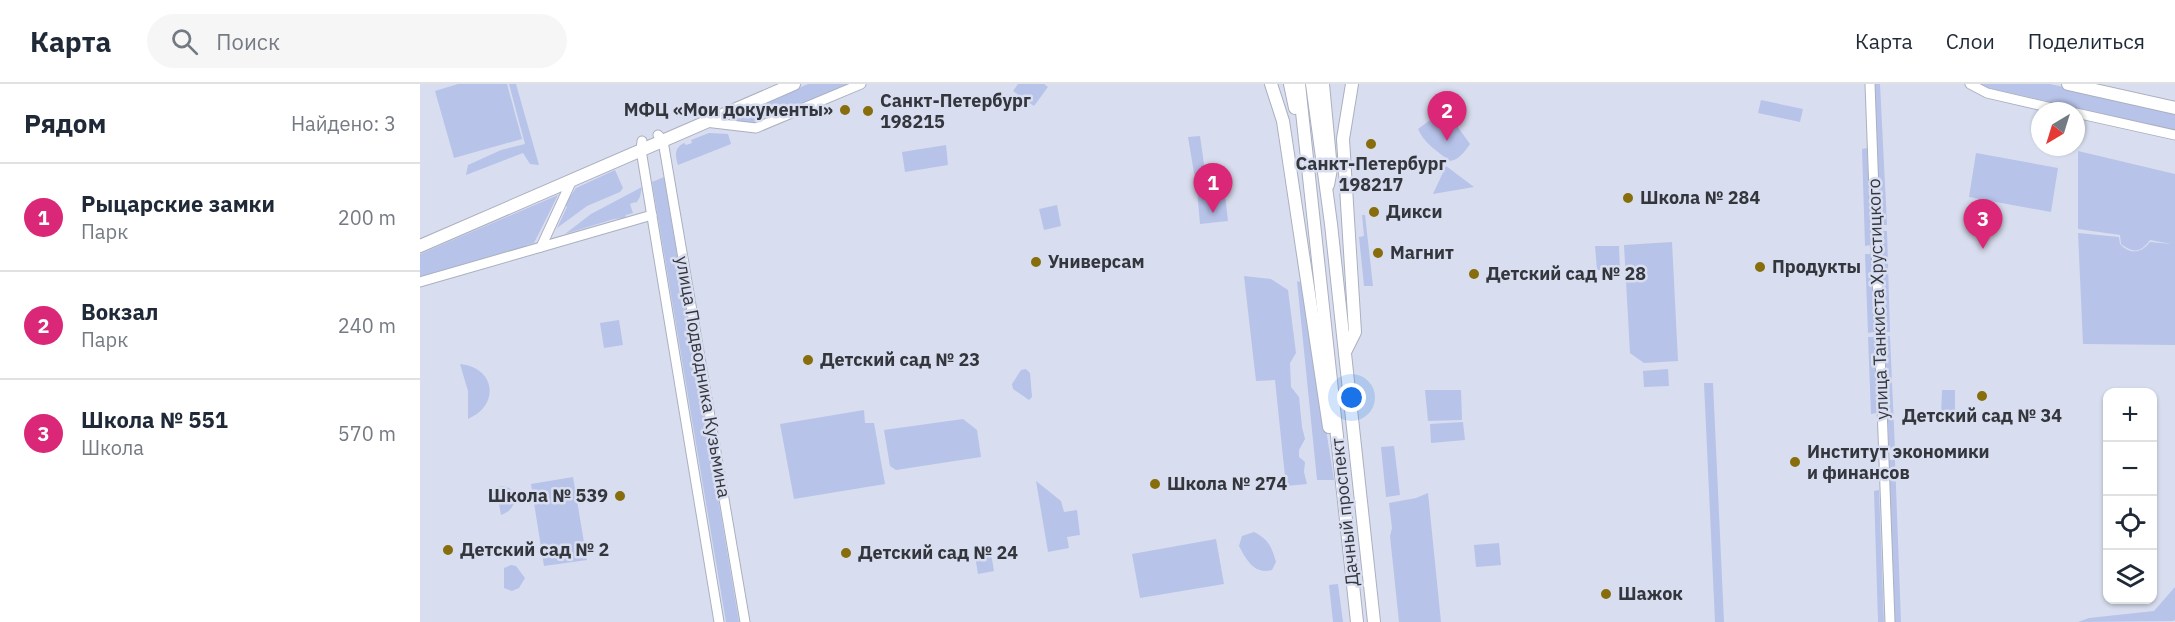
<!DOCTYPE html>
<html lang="ru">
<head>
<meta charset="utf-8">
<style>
  :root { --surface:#fff; --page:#f6f6f7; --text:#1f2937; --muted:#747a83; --line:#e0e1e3; --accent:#db2777 }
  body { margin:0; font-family:"IBM Plex Sans",sans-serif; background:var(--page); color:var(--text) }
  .controls { position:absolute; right:18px; bottom:18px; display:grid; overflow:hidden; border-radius:12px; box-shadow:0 2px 4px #0004 }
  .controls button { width:54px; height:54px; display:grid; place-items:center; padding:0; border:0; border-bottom:2px solid var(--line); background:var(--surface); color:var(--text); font:30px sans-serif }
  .compass { position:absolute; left:1611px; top:18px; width:54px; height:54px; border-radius:50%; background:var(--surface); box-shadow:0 2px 4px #0004; rotate:218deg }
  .you { position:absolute; left:932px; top:314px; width:21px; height:21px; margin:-15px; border:4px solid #fff; border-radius:50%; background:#1a73e8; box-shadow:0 0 0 9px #1a73e833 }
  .badge { display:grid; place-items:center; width:39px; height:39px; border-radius:50%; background:var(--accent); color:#fff; font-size:20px; font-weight:700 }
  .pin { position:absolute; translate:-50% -50px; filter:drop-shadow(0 2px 3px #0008) }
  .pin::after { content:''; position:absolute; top:32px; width:21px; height:18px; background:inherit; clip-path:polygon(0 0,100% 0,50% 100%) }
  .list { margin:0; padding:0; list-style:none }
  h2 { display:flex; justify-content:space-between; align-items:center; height:78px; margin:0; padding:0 24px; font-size:26px }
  h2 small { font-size:20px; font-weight:400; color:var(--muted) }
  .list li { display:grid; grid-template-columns:39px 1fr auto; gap:18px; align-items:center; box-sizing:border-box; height:108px; padding:0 24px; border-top:2px solid var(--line) }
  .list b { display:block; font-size:22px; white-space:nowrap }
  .list p { margin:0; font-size:20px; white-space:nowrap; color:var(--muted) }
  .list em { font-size:20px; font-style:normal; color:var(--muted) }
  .icon { flex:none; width:33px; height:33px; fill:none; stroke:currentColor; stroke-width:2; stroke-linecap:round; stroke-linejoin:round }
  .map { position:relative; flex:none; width:1755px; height:538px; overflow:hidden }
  header { display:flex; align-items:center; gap:36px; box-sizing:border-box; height:84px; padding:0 30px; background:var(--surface); border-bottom:2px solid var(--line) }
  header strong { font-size:28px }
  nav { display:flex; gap:33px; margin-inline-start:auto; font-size:21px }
  .search { width:420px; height:54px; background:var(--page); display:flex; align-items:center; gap:15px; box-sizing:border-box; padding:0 21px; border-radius:33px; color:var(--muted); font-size:22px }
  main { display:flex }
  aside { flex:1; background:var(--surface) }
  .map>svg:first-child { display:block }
</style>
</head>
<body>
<header>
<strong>Карта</strong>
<div class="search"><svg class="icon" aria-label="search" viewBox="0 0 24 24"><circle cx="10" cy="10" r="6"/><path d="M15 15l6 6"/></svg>Поиск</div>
<nav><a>Карта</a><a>Слои</a><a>Поделиться</a></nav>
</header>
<main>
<aside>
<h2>Рядом<small>Найдено: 3</small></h2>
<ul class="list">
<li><span class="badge">1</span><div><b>Рыцарские замки</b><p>Парк</p></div><em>200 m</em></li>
<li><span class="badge">2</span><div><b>Вокзал</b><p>Парк</p></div><em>240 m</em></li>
<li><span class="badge">3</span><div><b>Школа № 551</b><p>Школа</p></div><em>570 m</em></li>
</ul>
</aside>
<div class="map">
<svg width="1755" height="538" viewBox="0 0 1755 538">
  <rect width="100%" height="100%" fill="#d8deef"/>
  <g fill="#b7c3e9">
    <polygon points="38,0 87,0 102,55 34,74 15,7"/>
    <polygon points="89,0 96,0 119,81 110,80 103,69 46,91 48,81 81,66 105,60"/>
    <polygon points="388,0 430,0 334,40 309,36 311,33"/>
    <polygon points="598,0 624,0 628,3 614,22 593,7"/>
    <polygon points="1455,0 1460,0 1467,141 1460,141"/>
    <polygon points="1559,0 1630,0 1755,28 1755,46 1568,4"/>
    <polygon points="1341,16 1383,25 1380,38 1338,29"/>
    <path d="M1023,33L1037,42L1050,60C1045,67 1039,76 1030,77C1018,68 1004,59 998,45L1013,34Z"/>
    <path d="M289,49L308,50L311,60L258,81C255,71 254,64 264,59L266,61L272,59L271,56Z"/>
    <polygon points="780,52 786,94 775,95 768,53"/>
    <polygon points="526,61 528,81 485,88 482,68"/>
    <polygon points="1447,64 1451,161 1445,162 1442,65"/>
    <path d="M1658,67L1755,90V261L1663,260L1658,149L1699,153L1700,160C1710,171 1722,169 1730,158L1751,160L1730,156C1721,168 1714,170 1701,160L1700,151L1658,145Z"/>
    <polygon points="1556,69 1638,84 1631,128 1549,113"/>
    <polygon points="1026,82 1054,103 1013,110"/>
    <polygon points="195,86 203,104 200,108 167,122 137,144 147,123 145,120 156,104"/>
    <polygon points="244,93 319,538 306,538 232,98"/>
    <polygon points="804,102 808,137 780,140 777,105"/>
    <polygon points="222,103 220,113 216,119 215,118 210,120 213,129 206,131 205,134 194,135 145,150 171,130"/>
    <polygon points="138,111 114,159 107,161 95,169 86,168 73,172 71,177 52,178 0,193 0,170"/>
    <polygon points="637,121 641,142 624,146 619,125"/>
    <polygon points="942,131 945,131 953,202 944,202 939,153 944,152"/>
    <polygon points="1461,147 1467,147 1470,248 1465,248"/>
    <polygon points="1252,158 1258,277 1224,279 1210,269 1204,161"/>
    <polygon points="1175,162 1199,162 1200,187 1177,186"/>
    <polygon points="1445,170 1451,170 1454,248 1448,249"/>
    <polygon points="824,192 851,195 868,206 876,269 870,279 871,303 879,313 882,343 885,355 879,366 879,373 885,378 884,388 887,400 866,402 855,296 836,297"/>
    <polygon points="877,197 883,199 914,396 897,396"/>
    <polygon points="199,236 203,261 184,264 180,239"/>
    <polygon points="1465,252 1470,252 1475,366 1469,366"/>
    <polygon points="1448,253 1454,253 1457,329 1451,330"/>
    <path d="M40,280C75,283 81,321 48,335V307Z"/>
    <polygon points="606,285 610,289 612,313 609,316 593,305 592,300 601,286"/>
    <polygon points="1248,285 1249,302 1224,303 1223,287"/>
    <polygon points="1284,299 1293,299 1304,538 1295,538"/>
    <polygon points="1005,306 1041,306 1042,336 1008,337"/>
    <polygon points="1522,306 1535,306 1535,335 1521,334"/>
    <polygon points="444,326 445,339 454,339 465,400 374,415 360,340"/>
    <polygon points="543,335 557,346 561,373 476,386 470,382 464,346"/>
    <polygon points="1043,338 1045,356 1011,359 1010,340"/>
    <polygon points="974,362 980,411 966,413 961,363"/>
    <polygon points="1469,376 1475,376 1481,538 1475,538"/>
    <polygon points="153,393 167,476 124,482 111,400"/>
    <polygon points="616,397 641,417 644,428 657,426 660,451 647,453 649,464 628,468"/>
    <path d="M84,402L91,405L96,414C93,423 90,428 81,431L76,403Z"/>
    <polygon points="1459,406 1464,538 1458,538 1454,407"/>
    <polygon points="1008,409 1021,538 979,538 970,452 972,444 969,419 996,414"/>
    <path d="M834,448C848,455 852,463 856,478L852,486C834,491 826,475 819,462L822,452Z"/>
    <polygon points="796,455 804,500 720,514 712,470"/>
    <polygon points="1079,459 1081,481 1056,483 1054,461"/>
    <polygon points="570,463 574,487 558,490 554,466"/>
    <polygon points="91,481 96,482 105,494 99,504 92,507 84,504 84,484"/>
    <polygon points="918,500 923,538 913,538 909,501"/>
    <polygon points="1755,503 1755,536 1753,537 1658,538 1669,534 1734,527"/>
  </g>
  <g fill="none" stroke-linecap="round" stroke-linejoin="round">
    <defs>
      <g id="street">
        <polyline points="1450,0 1470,538"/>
        <polyline points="1550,0 1567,9 1645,27"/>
        <polyline points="1656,29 1755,51"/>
        <polyline points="285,38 336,44 441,0"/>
        <polyline points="238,51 243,57 325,538"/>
        <polyline points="222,57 221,66 299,538"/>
        <polyline points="121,163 152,96"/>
        <polyline points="0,198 232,131"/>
      </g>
      <g id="secondary">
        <polyline points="851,0 863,37 909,343"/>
        <polyline points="870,0 875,24"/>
        <polyline points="879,0 937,538"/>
        <polyline points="892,0 911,140 954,538"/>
        <polyline points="903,0 911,85 908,101"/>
        <polyline points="1648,0 1755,24"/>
        <polyline points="0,162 374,0"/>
        <polyline points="925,268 935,248 923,55 932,0"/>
      </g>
    </defs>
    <use href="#street" stroke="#abb0c0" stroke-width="11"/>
    <use href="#secondary" stroke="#abb0c0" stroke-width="14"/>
    <use href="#street" stroke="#fff" stroke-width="9"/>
    <use href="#secondary" stroke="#fff" stroke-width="12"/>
  </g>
  <g fill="#876d0c" stroke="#d8deef" stroke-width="2">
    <circle cx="425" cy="26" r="6"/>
    <circle cx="448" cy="27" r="6"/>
    <circle cx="951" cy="60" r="6"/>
    <circle cx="1208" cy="114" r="6"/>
    <circle cx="954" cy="128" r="6"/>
    <circle cx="958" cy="169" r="6"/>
    <circle cx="616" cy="178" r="6"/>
    <circle cx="1340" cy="183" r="6"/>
    <circle cx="1054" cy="190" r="6"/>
    <circle cx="388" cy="276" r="6"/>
    <circle cx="1562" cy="312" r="6"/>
    <circle cx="1375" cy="378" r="6"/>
    <circle cx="735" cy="400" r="6"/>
    <circle cx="200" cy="412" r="6"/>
    <circle cx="28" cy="466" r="6"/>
    <circle cx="426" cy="469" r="6"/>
    <circle cx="1186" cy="510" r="6"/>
  </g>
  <g text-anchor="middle" stroke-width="5" stroke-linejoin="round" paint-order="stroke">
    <g font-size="18" font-weight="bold" fill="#34363d" stroke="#d8deef" text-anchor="start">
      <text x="460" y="23">Санкт-Петербург<tspan x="460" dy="21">198215</tspan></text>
      <text x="413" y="32" text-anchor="end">МФЦ «Мои документы»</text>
      <text x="951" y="86" text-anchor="middle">Санкт-Петербург<tspan x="951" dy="21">198217</tspan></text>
      <text x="1220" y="120">Школа № 284</text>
      <text x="966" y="134">Дикси</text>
      <text x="970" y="175">Магнит</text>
      <text x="628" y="184">Универсам</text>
      <text x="1352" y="189">Продукты</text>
      <text x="1066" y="196">Детский сад № 28</text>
      <text x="400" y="282">Детский сад № 23</text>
      <text x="1562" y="338" text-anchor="middle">Детский сад № 34</text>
      <text x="1387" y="374">Институт экономики<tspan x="1387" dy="21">и финансов</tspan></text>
      <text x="747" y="406">Школа № 274</text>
      <text x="188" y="418" text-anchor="end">Школа № 539</text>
      <text x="40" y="472">Детский сад № 2</text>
      <text x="438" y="475">Детский сад № 24</text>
      <text x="1198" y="516">Шажок</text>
    </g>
    <g font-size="18" fill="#34363d" stroke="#d8deef">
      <text transform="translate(1458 215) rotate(-92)" y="6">улица Танкиста Хрустицкого</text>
      <text transform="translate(283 293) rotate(80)" y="6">улица Подводника Кузьмина</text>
      <text transform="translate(925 428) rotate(-96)" y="6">Дачный проспект</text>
    </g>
  </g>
</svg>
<div class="controls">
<button>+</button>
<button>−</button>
<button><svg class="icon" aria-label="locate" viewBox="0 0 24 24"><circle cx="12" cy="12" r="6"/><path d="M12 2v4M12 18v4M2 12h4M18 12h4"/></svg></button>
<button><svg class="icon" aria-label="layers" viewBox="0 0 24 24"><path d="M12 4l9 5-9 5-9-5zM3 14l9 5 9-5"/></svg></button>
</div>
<svg class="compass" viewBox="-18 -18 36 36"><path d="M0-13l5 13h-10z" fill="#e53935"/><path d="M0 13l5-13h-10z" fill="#747a83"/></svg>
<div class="you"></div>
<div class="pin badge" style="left:793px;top:129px">1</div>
<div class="pin badge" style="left:1027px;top:57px">2</div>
<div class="pin badge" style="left:1563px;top:165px">3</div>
</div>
</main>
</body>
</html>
